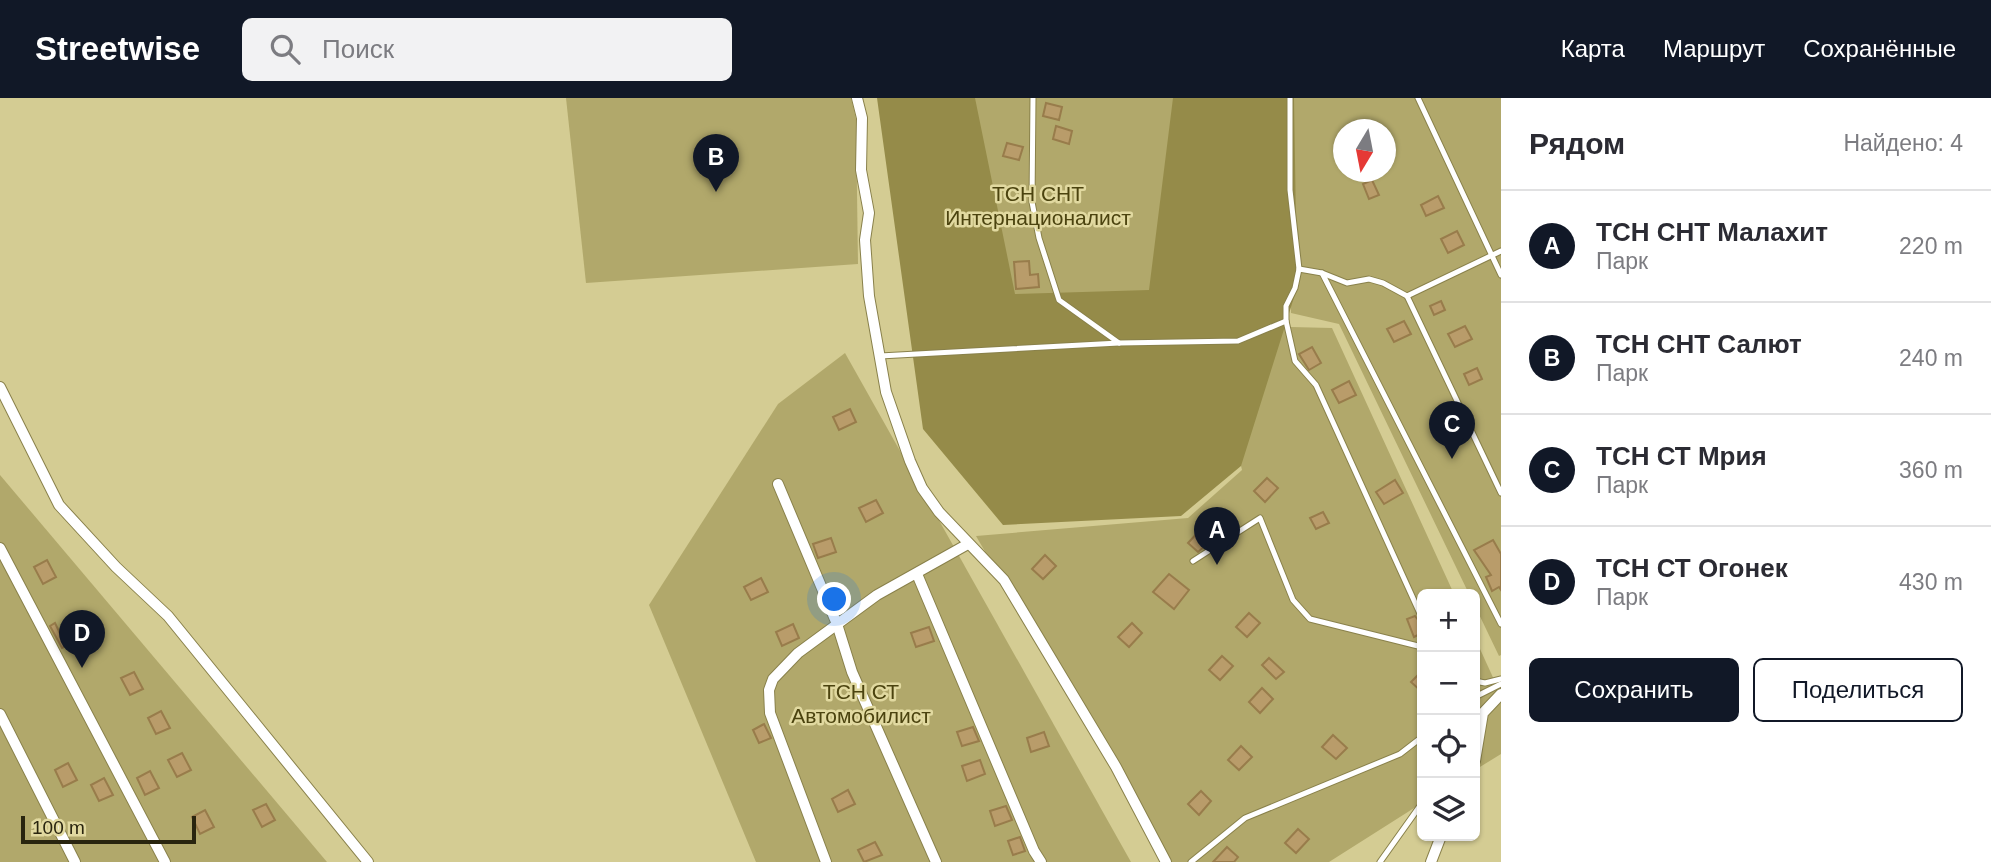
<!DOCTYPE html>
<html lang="ru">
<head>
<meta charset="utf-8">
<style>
  :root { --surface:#fff; --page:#f2f2f3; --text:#2b2b33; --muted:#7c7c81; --line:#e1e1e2; --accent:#111827 }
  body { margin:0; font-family:Arial,sans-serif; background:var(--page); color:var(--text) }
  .controls { position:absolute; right:21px; bottom:21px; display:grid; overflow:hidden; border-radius:10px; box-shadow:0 2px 5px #0004 }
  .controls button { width:63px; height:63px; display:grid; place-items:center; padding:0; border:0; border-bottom:2px solid var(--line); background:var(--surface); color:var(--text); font:35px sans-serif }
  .compass { position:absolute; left:1333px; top:21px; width:63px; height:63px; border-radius:50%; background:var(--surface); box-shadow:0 2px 5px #0004; rotate:190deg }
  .scale { position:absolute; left:21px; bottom:18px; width:175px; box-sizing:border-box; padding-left:7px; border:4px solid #29250f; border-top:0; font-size:19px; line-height:24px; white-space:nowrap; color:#29250f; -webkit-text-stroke:5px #e1d9a0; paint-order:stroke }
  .you { position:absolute; left:835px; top:502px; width:24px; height:24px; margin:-18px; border:5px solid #fff; border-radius:50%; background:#1a73e8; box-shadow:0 0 0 10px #1a73e833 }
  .badge { display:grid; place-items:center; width:46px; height:46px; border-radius:50%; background:var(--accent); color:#fff; font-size:23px; font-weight:700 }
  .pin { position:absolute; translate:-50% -58px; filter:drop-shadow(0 2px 4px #0008) }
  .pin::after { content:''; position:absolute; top:37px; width:24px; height:21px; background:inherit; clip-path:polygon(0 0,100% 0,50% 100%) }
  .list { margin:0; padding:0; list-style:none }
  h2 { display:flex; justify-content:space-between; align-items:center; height:91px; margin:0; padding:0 28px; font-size:30px }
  h2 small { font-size:23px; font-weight:400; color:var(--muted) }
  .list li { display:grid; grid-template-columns:46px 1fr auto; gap:21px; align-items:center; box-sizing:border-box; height:112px; padding:0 28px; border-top:2px solid var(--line) }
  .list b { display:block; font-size:26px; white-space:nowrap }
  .list p { margin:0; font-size:23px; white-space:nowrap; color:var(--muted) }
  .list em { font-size:23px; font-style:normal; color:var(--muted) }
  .actions { display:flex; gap:14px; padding:21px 28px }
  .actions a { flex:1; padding:16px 0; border:2px solid var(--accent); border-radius:10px; text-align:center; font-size:24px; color:var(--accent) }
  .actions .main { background:var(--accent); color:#fff }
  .icon { flex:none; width:38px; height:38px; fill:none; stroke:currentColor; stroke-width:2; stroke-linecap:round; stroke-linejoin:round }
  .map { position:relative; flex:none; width:1501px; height:764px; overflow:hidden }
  header { display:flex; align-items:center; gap:42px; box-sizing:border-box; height:98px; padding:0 35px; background:var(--accent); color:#fff }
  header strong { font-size:33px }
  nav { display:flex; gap:38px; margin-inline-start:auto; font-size:24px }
  .search { width:490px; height:63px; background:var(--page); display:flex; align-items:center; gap:18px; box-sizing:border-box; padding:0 24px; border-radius:10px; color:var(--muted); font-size:26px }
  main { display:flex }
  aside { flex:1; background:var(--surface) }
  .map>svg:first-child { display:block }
</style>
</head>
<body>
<header>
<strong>Streetwise</strong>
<div class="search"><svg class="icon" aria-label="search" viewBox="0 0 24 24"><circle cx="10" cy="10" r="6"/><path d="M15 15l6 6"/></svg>Поиск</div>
<nav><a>Карта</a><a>Маршрут</a><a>Сохранённые</a></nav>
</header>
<main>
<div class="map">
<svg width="1501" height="764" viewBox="0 0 1501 764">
  <rect width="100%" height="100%" fill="#d4cc93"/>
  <g fill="#b1a86b" fill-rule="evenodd">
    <polygon points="566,0 851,0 856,21 858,166 586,185"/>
    <polygon points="880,0 1176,0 1155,197 970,227"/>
    <path d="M1287,0H1501V557L1499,558L1475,508V496H1469L1339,226L1291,215ZM1344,32H1386V74H1344Z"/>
    <polygon points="1208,227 1332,230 1454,496 1422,496 1422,705 1329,764 1166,764 976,438 1188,420 1242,372"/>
    <polygon points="845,255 1131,764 756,764 649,507 778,306"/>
    <polygon points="0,377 327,764 0,764"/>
    <polygon points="1475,540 1501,597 1501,656 1475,672"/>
  </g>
  <polygon fill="#958b49" points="877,0 975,0 1015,196 1149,192 1173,0 1294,0 1297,190 1241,368 1181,418 1003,427 923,331"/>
  <g fill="#b99c6a" stroke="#987c4b" stroke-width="2">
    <polygon points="1046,5 1062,9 1059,22 1043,18"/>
    <polygon points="1056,28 1072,33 1069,46 1053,41"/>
    <polygon points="1007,45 1023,49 1019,62 1003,58"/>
    <polygon points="1372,82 1379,97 1369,101 1363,86"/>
    <polygon points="1438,98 1444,110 1426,118 1421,107"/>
    <polygon points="1457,133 1464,147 1448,155 1441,141"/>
    <polygon points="1029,163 1030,177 1038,176 1039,189 1016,191 1014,164"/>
    <polygon points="1441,203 1445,212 1434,217 1430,208"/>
    <polygon points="1404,223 1411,236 1394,244 1387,231"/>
    <polygon points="1465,228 1472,241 1455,249 1448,236"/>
    <polygon points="1312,249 1321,265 1309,272 1299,256"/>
    <polygon points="1477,270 1482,281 1469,287 1464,276"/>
    <polygon points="1349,283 1356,297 1339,305 1332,292"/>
    <polygon points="850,311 856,324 839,332 833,319"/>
    <polygon points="1267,380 1278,390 1265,404 1254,393"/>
    <polygon points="1395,382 1403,395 1384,406 1376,394"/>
    <polygon points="876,402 883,415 866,424 859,410"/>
    <polygon points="1323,414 1329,425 1316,431 1310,420"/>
    <polygon points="1201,431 1212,442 1198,454 1188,445"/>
    <polygon points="831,440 836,454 818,460 813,446"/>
    <polygon points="1493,442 1501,456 1501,492 1499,489 1492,493 1486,479 1491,477 1474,452"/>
    <polygon points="1045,457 1056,468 1043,481 1032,471"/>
    <polygon points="47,462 56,479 43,486 34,469"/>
    <polygon points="1169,476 1189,492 1174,511 1153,494"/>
    <polygon points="761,480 768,494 751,502 744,489"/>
    <polygon points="1249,515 1260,525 1247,539 1236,529"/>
    <polygon points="1415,518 1422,527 1422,535 1414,539 1407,521"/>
    <polygon points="55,525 66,548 62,550 50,528"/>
    <polygon points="1132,525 1142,535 1129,549 1118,539"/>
    <polygon points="793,526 799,540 782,548 776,534"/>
    <polygon points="929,529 934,543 916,549 911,535"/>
    <polygon points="1222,558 1233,568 1220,582 1209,572"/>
    <polygon points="1269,560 1284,574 1276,581 1262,567"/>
    <polygon points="1422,573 1422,594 1411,584"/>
    <polygon points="134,574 143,591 130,597 121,580"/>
    <polygon points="1262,590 1273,601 1260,615 1249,604"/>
    <polygon points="161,613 170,630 156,636 148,620"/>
    <polygon points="764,626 771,640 759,645 753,632"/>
    <polygon points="973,629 979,643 962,648 957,634"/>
    <polygon points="1044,634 1049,648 1031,654 1027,640"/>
    <polygon points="1333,637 1347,650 1336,661 1322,649"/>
    <polygon points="1241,648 1252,659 1239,672 1228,662"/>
    <polygon points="182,655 191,672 177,679 168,662"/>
    <polygon points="980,662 985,676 967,683 962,668"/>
    <polygon points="68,665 77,682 63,689 55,672"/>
    <polygon points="150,673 159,690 145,697 137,680"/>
    <polygon points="104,680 113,697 99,703 91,687"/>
    <polygon points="848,692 855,706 838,714 832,701"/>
    <polygon points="1201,693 1211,703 1199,717 1188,706"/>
    <polygon points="266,706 275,722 262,729 253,712"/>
    <polygon points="1006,708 1012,722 995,728 990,713"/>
    <polygon points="205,712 214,729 200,736 192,719"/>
    <polygon points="1298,731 1309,741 1296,755 1285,745"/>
    <polygon points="1020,739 1025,753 1013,757 1008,743"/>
    <polygon points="875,744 882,757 864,764 858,752"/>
    <polygon points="1227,749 1238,759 1234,764 1213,764"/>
  </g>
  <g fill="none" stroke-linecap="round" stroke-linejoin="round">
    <defs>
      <g id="service">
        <polyline points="1033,0 1032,104 1039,140 1059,202 1119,245"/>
        <polyline points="1290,0 1290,92 1299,171 1295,190 1286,208 1286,223 1295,263 1316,287 1422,520"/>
        <polyline points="1418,0 1501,177"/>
        <polyline points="1299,171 1322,175 1347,185 1369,181 1383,185 1407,198 1501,395"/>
        <polyline points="1322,175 1501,526"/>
        <polyline points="1407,198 1501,153"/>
        <polyline points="880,258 1119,245 1238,243 1286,223"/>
        <polyline points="1193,463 1260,420 1293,502 1310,521 1422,549"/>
        <polyline points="1475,583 1485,585 1501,581"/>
        <polyline points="1475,599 1501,586"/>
        <polyline points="1191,764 1245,720 1400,656 1422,639"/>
        <polyline points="1380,764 1422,705"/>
      </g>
      <g id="minor">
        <polyline points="857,0 862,20 861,72 869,115 865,142 869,198 886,294 910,363 922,390 939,414 1004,482 1116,669 1166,764"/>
        <polyline points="0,289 59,407 116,469 168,518 368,764"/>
        <polyline points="778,386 837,526 852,574 936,764"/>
        <polyline points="0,450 165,764"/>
        <polyline points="917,476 1034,753 1041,764"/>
        <polyline points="0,616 75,764"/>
        <polyline points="1475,663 1483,615 1501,596"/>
        <polyline points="826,764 770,615 769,592 773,581 798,555 877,497 968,446"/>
        <polyline points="1431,764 1441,738"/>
      </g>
    </defs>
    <use href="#service" stroke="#89814b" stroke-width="7"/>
    <use href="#minor" stroke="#89814b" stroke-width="12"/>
    <use href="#service" stroke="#fff" stroke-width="5"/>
    <use href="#minor" stroke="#fff" stroke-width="10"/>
  </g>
  <g text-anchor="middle" stroke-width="5" stroke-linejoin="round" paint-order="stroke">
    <g font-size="21" fill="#4b430f" stroke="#e1d9a0">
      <text x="1038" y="103">ТСН СНТ<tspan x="1038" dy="24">Интернационалист</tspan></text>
      <text x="861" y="601">ТСН СТ<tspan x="861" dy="24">Автомобилист</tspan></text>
    </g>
  </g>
</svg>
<div class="controls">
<button>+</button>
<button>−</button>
<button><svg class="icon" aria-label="locate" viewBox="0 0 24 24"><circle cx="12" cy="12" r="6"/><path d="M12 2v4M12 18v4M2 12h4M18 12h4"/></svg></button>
<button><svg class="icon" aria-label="layers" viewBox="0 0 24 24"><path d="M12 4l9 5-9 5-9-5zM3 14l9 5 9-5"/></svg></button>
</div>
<svg class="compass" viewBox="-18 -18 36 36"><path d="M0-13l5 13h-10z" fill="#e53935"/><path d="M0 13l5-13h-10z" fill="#7c7c81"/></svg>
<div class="scale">100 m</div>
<div class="you"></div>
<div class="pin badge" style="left:1217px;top:467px">A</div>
<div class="pin badge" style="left:716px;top:94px">B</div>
<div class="pin badge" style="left:1452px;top:361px">C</div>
<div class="pin badge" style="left:82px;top:570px">D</div>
</div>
<aside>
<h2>Рядом<small>Найдено: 4</small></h2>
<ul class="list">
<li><span class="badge">A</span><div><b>ТСН СНТ Малахит</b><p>Парк</p></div><em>220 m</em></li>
<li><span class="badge">B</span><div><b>ТСН СНТ Салют</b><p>Парк</p></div><em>240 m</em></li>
<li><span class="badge">C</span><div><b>ТСН СТ Мрия</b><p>Парк</p></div><em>360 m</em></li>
<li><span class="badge">D</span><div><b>ТСН СТ Огонек</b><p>Парк</p></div><em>430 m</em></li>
</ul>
<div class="actions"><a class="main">Сохранить</a><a>Поделиться</a></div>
</aside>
</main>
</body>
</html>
